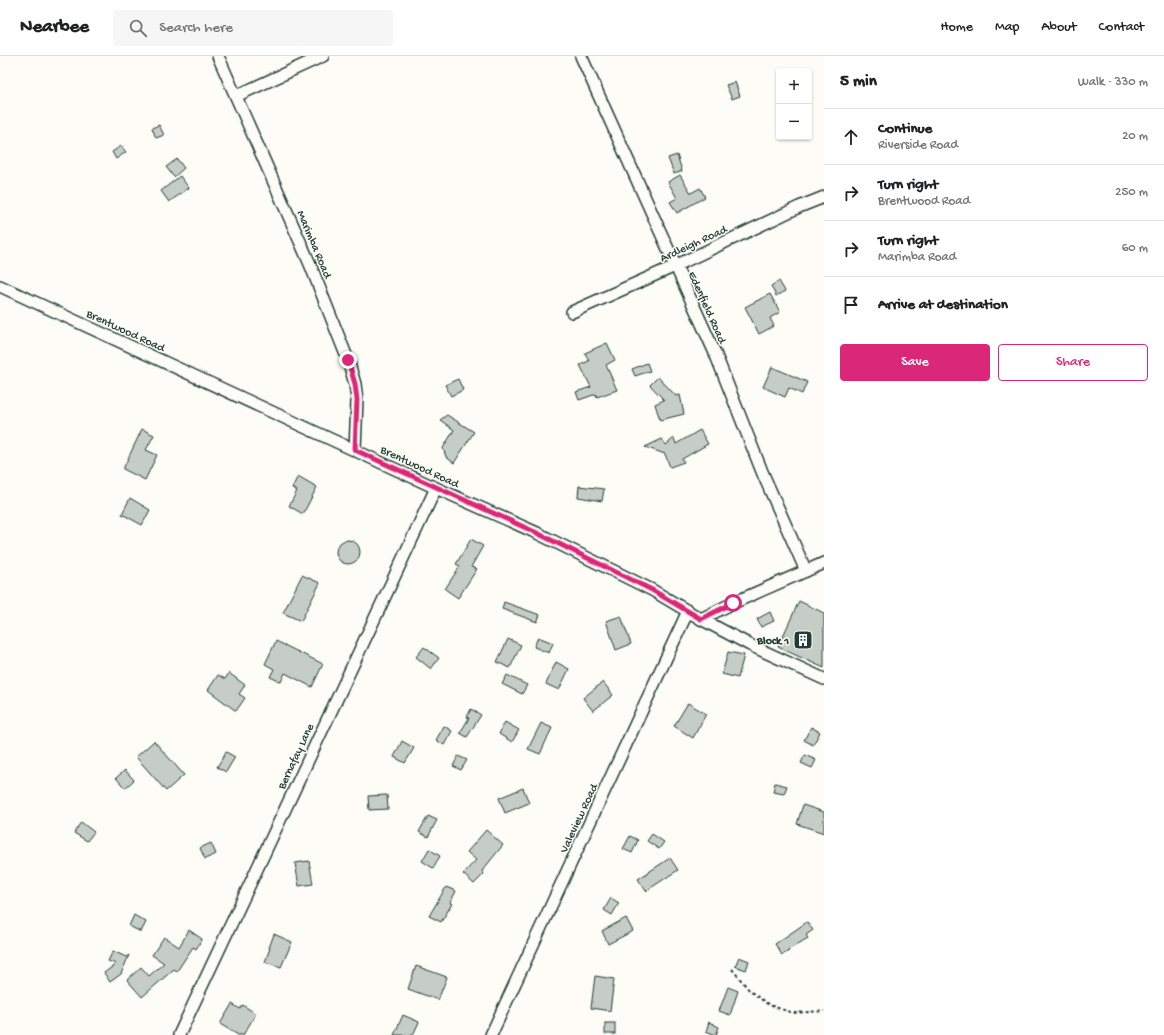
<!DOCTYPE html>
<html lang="en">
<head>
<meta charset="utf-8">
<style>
  :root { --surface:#fff; --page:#f6f6f6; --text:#202124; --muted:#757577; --line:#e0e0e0; --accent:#db2777 }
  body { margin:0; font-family:"Gochi Hand",sans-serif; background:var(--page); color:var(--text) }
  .controls { position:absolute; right:12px; top:12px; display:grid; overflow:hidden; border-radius:4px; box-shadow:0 1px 3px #0004 }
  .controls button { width:36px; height:36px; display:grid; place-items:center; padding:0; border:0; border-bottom:1px solid var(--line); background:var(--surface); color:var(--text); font:20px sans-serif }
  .stop { position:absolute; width:12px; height:12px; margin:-9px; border:3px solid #db2777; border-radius:50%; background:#fff }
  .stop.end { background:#db2777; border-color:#fff; box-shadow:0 1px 4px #0008 }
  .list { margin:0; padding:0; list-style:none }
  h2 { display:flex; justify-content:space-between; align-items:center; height:52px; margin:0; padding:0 16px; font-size:17px }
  h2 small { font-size:13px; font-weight:400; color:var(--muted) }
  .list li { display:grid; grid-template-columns:26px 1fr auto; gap:12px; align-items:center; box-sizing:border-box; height:56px; padding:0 16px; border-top:1px solid var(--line) }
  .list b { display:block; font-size:15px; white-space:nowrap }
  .list p { margin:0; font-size:13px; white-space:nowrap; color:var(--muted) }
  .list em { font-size:13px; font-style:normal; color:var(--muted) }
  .actions { display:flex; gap:8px; padding:12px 16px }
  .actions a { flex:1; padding:9px 0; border:1px solid var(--accent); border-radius:4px; text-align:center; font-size:14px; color:var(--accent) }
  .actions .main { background:var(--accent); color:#fff }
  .icon { flex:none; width:22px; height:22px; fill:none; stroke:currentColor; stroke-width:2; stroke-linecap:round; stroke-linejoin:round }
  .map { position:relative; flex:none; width:824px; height:979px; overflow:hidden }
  header { display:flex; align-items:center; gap:24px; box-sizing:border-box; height:56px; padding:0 20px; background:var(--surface); border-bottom:1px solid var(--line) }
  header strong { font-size:19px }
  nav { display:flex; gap:22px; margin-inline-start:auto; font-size:14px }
  .search { width:280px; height:36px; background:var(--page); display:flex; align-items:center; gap:10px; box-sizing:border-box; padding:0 14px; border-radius:4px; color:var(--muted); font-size:15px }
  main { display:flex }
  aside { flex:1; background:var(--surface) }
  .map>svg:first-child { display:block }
</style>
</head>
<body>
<header>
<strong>Nearbee</strong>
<div class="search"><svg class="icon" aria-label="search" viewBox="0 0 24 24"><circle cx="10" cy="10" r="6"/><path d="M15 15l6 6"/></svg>Search here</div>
<nav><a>Home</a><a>Map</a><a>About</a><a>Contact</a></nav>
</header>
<main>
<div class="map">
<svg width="824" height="979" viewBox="0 0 824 979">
  <rect width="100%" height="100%" fill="#fdfcf7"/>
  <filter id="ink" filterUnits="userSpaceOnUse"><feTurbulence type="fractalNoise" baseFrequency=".025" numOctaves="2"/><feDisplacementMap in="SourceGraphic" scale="8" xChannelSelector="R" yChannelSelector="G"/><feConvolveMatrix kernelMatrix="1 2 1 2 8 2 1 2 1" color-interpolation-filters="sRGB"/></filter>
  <g filter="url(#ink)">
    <g fill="#c6cdc7" stroke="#1f3d34">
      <polygon points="735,26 740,40 732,43 726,29"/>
      <polygon points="159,69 164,79 156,82 152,72"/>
      <polygon points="121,90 126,96 116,103 112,96"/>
      <polygon points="677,99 682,115 674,118 668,102"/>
      <polygon points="177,103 184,112 174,121 166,111"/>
      <polygon points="680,119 691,137 700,132 705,141 677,157 670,146 677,142 668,126"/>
      <polygon points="180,120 189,132 169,146 161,135"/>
      <polygon points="779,225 785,235 776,240 771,230"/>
      <polygon points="770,238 780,256 770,262 774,270 759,278 745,251"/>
      <polygon points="607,287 615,304 606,309 617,334 597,341 596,338 579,344 576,336 591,331 580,309 589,305 585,297"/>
      <polygon points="647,307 650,315 635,320 632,313"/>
      <polygon points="772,311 807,326 802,338 789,332 785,341 763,331"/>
      <polygon points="658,321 676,340 680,339 684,358 660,364 655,348 664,344 650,329"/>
      <polygon points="458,323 463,334 451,340 445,329"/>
      <polygon points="447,359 474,376 454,407 446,401 443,392 454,374 440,364"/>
      <polygon points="142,373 154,379 146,394 157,399 145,424 123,413"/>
      <polygon points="700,374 708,388 682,403 684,406 670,411 665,398 645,391 662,383 666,389 674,382 676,388"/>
      <polygon points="298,420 317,431 303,458 289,450 297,435 292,432"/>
      <polygon points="579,430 604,433 602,445 578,441"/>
      <polygon points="130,442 150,454 142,469 122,458"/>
      <polygon points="471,483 483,490 471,511 477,513 458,542 445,533 460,510 456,508"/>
      <circle cx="348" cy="496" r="12"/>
      <polygon points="302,519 320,527 301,565 283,557"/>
      <polygon points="799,545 824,557 824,612 778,591"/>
      <polygon points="504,546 540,559 537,566 502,553"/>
      <polygon points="770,556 774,565 761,571 757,563"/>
      <polygon points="621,560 631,588 616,594 606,565"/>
      <polygon points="538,581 553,587 549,597 534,591"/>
      <polygon points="508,583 521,589 510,612 497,606"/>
      <polygon points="276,585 323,608 312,631 285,617 281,626 270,621 274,613 265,608"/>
      <polygon points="424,591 439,602 431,613 416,601"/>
      <polygon points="728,596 744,599 738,622 722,618"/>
      <polygon points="556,606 569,613 559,634 546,628"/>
      <polygon points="229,617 245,629 239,638 245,642 236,655 208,634 218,619 225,623"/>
      <polygon points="507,619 527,629 522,638 502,628"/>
      <polygon points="603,626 613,639 593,655 583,642"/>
      <polygon points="688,647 706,658 693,682 674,670"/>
      <polygon points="471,653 481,659 467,681 460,677 469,662 467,661"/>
      <polygon points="505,666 519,674 512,686 499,678"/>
      <polygon points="541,667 552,672 540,698 528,693"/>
      <polygon points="444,670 452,675 444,689 436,684"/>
      <polygon points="811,671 820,676 813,689 804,684"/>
      <polygon points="154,685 184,719 166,735 136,701"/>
      <polygon points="402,685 414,692 405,707 394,701"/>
      <polygon points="226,696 235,701 226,716 217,711"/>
      <polygon points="805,699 816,704 812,712 801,707"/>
      <polygon points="458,700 467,704 461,714 453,710"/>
      <polygon points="125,714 134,724 125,732 116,722"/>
      <polygon points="775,727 787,730 784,738 773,736"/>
      <polygon points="523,732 529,747 505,757 499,742"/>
      <polygon points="387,739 388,753 369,754 368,740"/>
      <polygon points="803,749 824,756 824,777 797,768"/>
      <polygon points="428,760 437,764 428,781 419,776"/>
      <polygon points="81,766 94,776 87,785 74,777"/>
      <polygon points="486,774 503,789 482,815 484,818 474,828 463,818 476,804 467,796"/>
      <polygon points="652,778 664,786 659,793 647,785"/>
      <polygon points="630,780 638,784 632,797 623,793"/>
      <polygon points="211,787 216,798 205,803 200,792"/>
      <polygon points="429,793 440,800 433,812 422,805"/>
      <polygon points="670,802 678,814 646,835 638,823"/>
      <polygon points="309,805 313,828 299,830 295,807"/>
      <polygon points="446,831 456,835 450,847 452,848 441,866 429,860"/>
      <polygon points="611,842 619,847 612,859 604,854"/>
      <polygon points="134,859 146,866 141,876 129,870"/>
      <polygon points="626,862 633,875 608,888 602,875"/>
      <polygon points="807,866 813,874 806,879 808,882 788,894 789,895 782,899 775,888"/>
      <polygon points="189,874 202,883 196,893 193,891 177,915 174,913 142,941 127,924 141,911 149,920 164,907 152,899 164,881 179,891"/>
      <polygon points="274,878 292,886 281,911 265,906 270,892 269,892"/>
      <polygon points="113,895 126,901 129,899 121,918 110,926 104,917 116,908 108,905"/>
      <polygon points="739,901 749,905 746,914 735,910"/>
      <polygon points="416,910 447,921 438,944 408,933"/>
      <polygon points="595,920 614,923 610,955 591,952"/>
      <polygon points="728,931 738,935 730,959 719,955"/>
      <polygon points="232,948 240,953 243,949 256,958 243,979 238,979 220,968"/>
      <polygon points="403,959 419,966 413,979 394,979"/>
      <polygon points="709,966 719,971 716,979 706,975"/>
      <rect x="605" y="967" width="10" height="11"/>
    </g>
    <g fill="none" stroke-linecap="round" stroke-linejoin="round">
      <defs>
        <g id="minor">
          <polyline points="218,0 310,208 348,304 355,328 357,344 355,394"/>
          <polyline points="581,0 715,297 763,418 806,515"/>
          <polyline points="236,40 323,0"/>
          <polyline points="0,230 436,432 537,477 652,534 701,563 750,589 824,623"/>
          <polyline points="572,256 675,210 799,151 824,141"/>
          <polyline points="701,563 733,547 824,507"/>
          <polyline points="179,979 436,432"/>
          <polyline points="491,979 688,555"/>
        </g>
      </defs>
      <use href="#minor" stroke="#1f3d34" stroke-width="14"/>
      <polyline stroke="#1f3d34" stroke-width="2" stroke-dasharray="3 3" stroke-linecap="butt" points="732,913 750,935 769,949 793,957 824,955"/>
      <use href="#minor" stroke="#fdfcf7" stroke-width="11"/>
    </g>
  </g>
  <g fill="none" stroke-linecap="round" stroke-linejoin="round" filter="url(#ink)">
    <polyline stroke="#db2777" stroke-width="5" points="348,304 355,328 357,344 355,394 537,477 652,534 701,563 733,547"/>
  </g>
  <defs>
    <symbol id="building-square" viewBox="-11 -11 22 22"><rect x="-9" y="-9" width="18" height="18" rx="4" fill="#1f3d34" stroke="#fdfcf7"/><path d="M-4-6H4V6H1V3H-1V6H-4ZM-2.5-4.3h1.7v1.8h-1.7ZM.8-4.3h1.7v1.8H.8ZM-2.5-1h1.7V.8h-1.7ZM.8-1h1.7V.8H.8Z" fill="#fff"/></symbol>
  </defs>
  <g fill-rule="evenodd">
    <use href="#building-square" x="792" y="573" width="22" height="22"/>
  </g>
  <g text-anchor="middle" stroke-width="3" stroke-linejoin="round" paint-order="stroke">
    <g font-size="12" fill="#1f3d34" stroke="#fdfcf7">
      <text transform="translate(693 187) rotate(-25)" y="4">Ardleigh Road</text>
      <text transform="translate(315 188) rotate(67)" y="4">Marimba Road</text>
      <text transform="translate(708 251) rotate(66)" y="4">Edenfield Road</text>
      <text transform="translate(126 274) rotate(25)" y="4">Brentwood Road</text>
      <text transform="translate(420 410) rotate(25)" y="4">Brentwood Road</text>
      <text transform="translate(295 700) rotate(-65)" y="4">Bernafay Lane</text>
      <text transform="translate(578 762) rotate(-65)" y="4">Valeview Road</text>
    </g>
    <g font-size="12" font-weight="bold" fill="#1f3d34" stroke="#fdfcf7" text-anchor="end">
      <text x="789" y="588">Block 1</text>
    </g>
  </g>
</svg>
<div class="controls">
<button>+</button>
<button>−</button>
</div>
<div class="stop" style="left:733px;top:547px"></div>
<div class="stop end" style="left:348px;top:304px"></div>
</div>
<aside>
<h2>5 min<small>Walk · 330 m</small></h2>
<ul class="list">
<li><svg class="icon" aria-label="ahead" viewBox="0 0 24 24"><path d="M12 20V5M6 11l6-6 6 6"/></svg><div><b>Continue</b><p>Riverside Road</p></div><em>20 m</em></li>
<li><svg class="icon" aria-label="right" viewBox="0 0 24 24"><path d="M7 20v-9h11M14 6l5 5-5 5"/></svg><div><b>Turn right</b><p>Brentwood Road</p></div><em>250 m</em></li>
<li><svg class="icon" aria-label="right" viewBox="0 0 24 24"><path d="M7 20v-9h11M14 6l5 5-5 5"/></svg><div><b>Turn right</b><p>Marimba Road</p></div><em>60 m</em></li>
<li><svg class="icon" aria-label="arrive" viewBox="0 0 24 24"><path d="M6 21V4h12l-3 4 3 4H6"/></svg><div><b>Arrive at destination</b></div></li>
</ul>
<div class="actions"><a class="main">Save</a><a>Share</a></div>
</aside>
</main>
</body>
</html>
